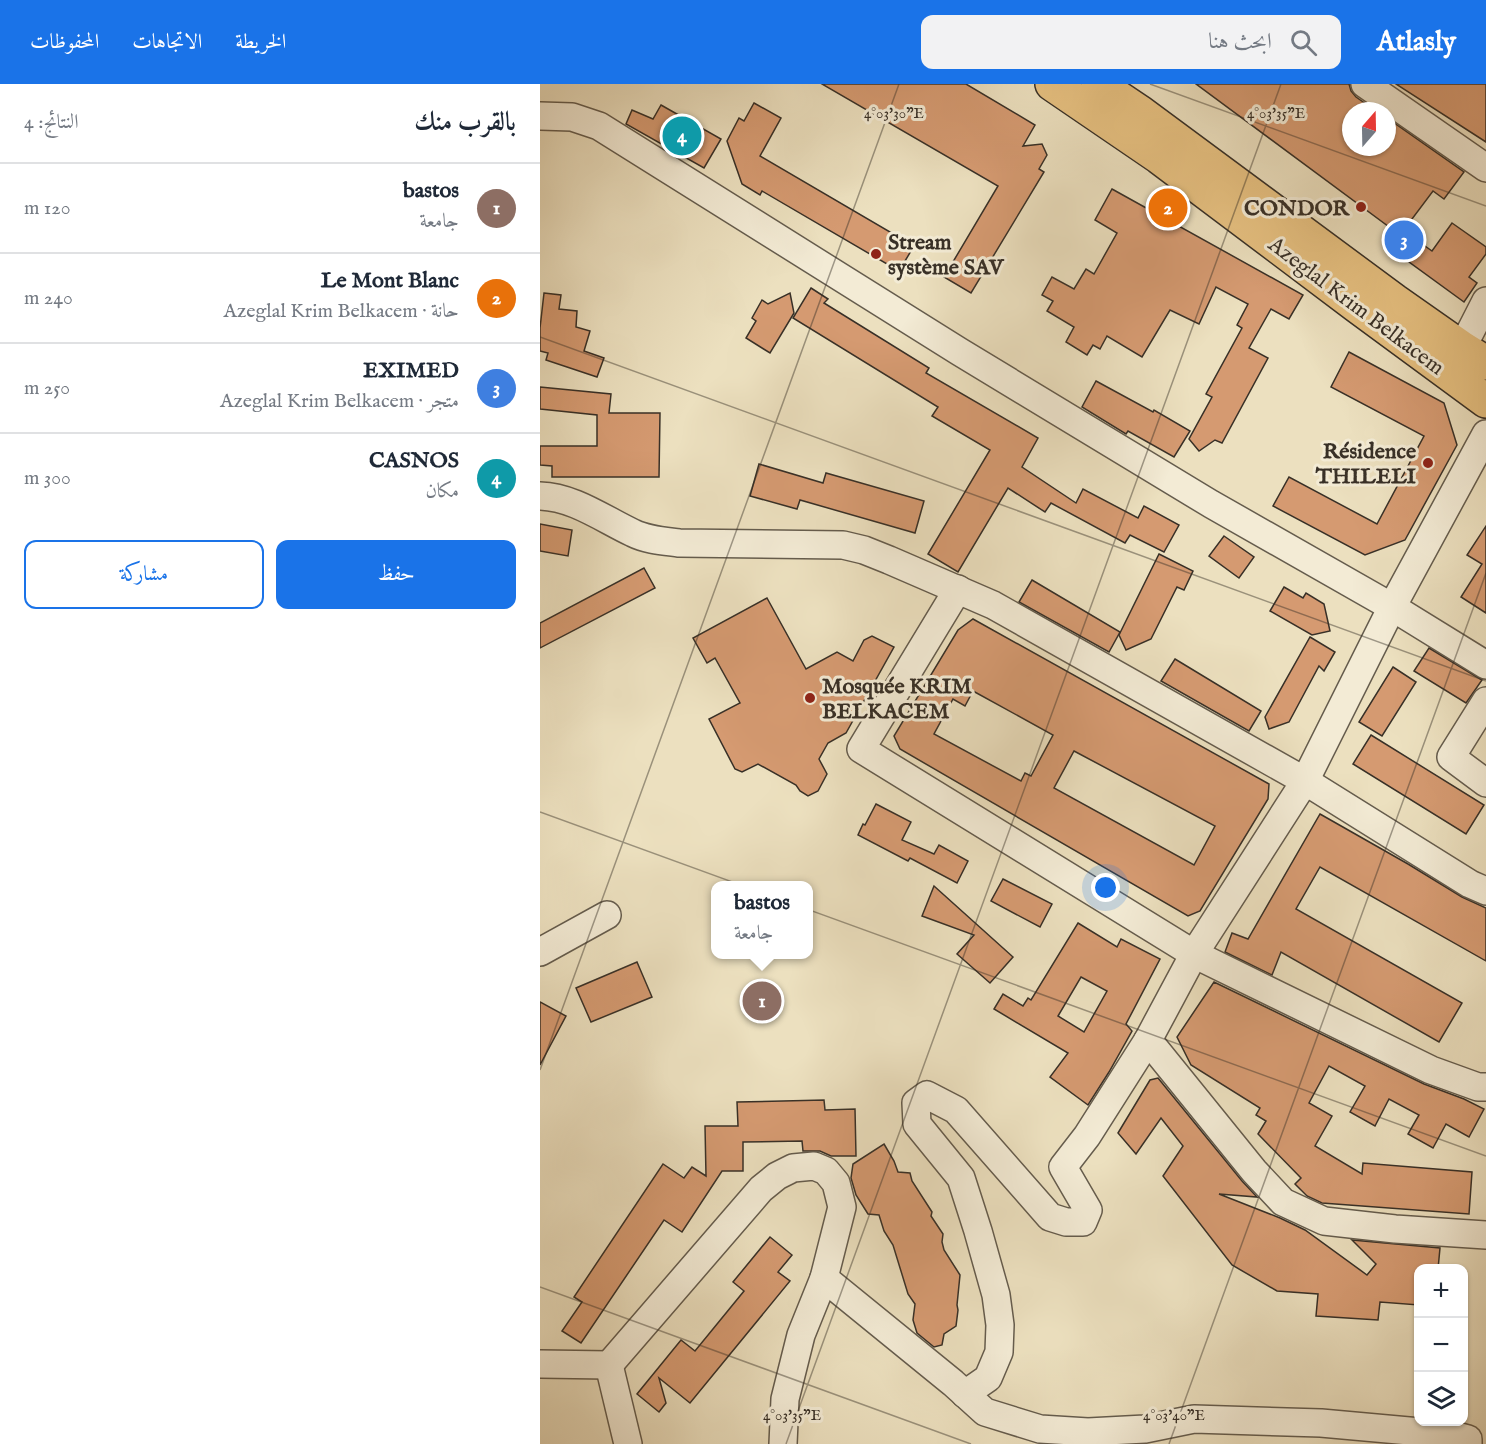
<!DOCTYPE html>
<html lang="ar">
<head>
<meta charset="utf-8">
<style>
  :root { --surface:#fff; --page:#f2f2f3; --text:#1f2937; --muted:#747a83; --line:#e0e1e3; --accent:#1a73e8 }
  body { margin:0; font-family:"IM FELL English",Amiri,serif; background:var(--page); color:var(--text); direction:rtl }
  .controls { position:absolute; right:18px; bottom:18px; display:grid; overflow:hidden; border-radius:12px; box-shadow:0 2px 4px #0004 }
  .controls button { width:54px; height:54px; display:grid; place-items:center; padding:0; border:0; border-bottom:2px solid var(--line); background:var(--surface); color:var(--text); font:30px sans-serif }
  .compass { position:absolute; left:802px; top:18px; width:54px; height:54px; border-radius:50%; background:var(--surface); box-shadow:0 2px 4px #0004; rotate:20deg }
  .you { position:absolute; left:566px; top:804px; width:21px; height:21px; margin:-15px; border:4px solid #fff; border-radius:50%; background:#1a73e8; box-shadow:0 0 0 9px #1a73e833 }
  .badge { display:grid; place-items:center; width:39px; height:39px; border-radius:50%; background:var(--accent); color:#fff; font-size:20px; font-weight:700 }
  .pin { position:absolute; translate:-50% -50%; border:3px solid #fff; box-shadow:0 2px 6px #0006 }
  .popup { position:absolute; left:171px; top:797px; width:102px; height:78px; box-sizing:border-box; display:grid; place-content:center; border-radius:12px; background:var(--surface); filter:drop-shadow(0 2px 4px #0005); font-size:20px; white-space:nowrap; color:var(--muted) }
  .popup b { font-size:22px; color:var(--text) }
  .popup::after { content:''; position:absolute; left:50%; top:100%; margin-left:-12px; border:12px solid transparent; border-top-color:var(--surface) }
  .list { margin:0; padding:0; list-style:none }
  h2 { display:flex; justify-content:space-between; align-items:center; height:78px; margin:0; padding:0 24px; font-size:26px }
  h2 small { font-size:20px; font-weight:400; color:var(--muted) }
  .list li { display:grid; grid-template-columns:39px 1fr auto; gap:18px; align-items:center; box-sizing:border-box; height:90px; padding:0 24px; border-top:2px solid var(--line) }
  .list b { display:block; font-size:22px; white-space:nowrap }
  .list p { margin:0; font-size:20px; white-space:nowrap; color:var(--muted) }
  .list em { font-size:20px; font-style:normal; color:var(--muted) }
  .actions { display:flex; gap:12px; padding:18px 24px }
  .actions a { flex:1; padding:14px 0; border:2px solid var(--accent); border-radius:12px; text-align:center; font-size:21px; color:var(--accent) }
  .actions .main { background:var(--accent); color:#fff }
  .icon { flex:none; width:33px; height:33px; fill:none; stroke:currentColor; stroke-width:2; stroke-linecap:round; stroke-linejoin:round }
  .map { position:relative; flex:none; width:946px; height:1360px; overflow:hidden; direction:ltr }
  header { display:flex; align-items:center; gap:36px; box-sizing:border-box; height:84px; padding:0 30px; background:var(--accent); color:#fff }
  header strong { font-size:28px }
  nav { display:flex; gap:33px; margin-inline-start:auto; font-size:21px }
  .search { width:420px; height:54px; background:var(--page); display:flex; align-items:center; gap:15px; box-sizing:border-box; padding:0 21px; border-radius:12px; color:var(--muted); font-size:22px }
  main { display:flex }
  aside { flex:1; background:var(--surface) }
  .map>svg:first-child { display:block }
</style>
</head>
<body>
<header>
<strong>Atlasly</strong>
<div class="search"><svg class="icon" aria-label="search" viewBox="0 0 24 24"><circle cx="10" cy="10" r="6"/><path d="M15 15l6 6"/></svg>ابحث هنا</div>
<nav><a>الخريطة</a><a>الاتجاهات</a><a>المحفوظات</a></nav>
</header>
<main>
<div class="map">
<svg width="946" height="1360" viewBox="0 0 946 1360">
  <rect width="100%" height="100%" fill="#ece0bf"/>
  <filter id="stains"><feTurbulence type="fractalNoise" baseFrequency=".00333" numOctaves="4"/><feColorMatrix values="0 0 0 0 .2 0 0 0 0 .09 0 0 0 0 .02 0 0 0 .5 -.17"/></filter>
  <radialGradient id="worn" r=".72"><stop offset=".6" stop-color="#630" stop-opacity="0"/><stop offset="1" stop-color="#630" stop-opacity=".3"/></radialGradient>
  <g fill="#d59a71" stroke="#383027" stroke-width="1.5" fill-rule="evenodd">
    <polygon points="282,0 426,0 495,41 483,62 502,60 507,71 499,85 504,88 431,209 404,193 458,102"/>
    <polygon points="656,0 809,0 811,7 816,13 836,27 811,27 811,63 847,63 847,34 924,88 904,115 893,107 860,151"/>
    <polygon points="856,0 946,0 946,58"/>
    <polygon points="214,19 241,34 220,72 374,162 359,187 222,107 220,111 202,100 187,57 199,34 204,37"/>
    <polygon points="121,21 181,55 164,84 86,40 92,26 113,35"/>
    <polygon points="572,105 763,211 749,235 731,225 709,264 728,274 682,359 675,356 659,367 649,355 672,313 666,310 702,244 697,241 708,220 676,203 659,240 630,226 602,273 567,252 560,265 553,261 547,271 526,258 534,243 507,227 513,217 502,211 512,193 534,205 546,185 554,190 577,149 555,136"/>
    <polygon points="912,139 946,163 946,170 929,193 937,199 924,218 865,175 878,157 892,167"/>
    <polygon points="271,204 288,215 284,219 389,284 386,289 498,354 482,383 536,419 543,405 598,434 604,422 639,441 624,468 590,451 585,459 511,419 505,428 468,404 418,488 388,470 450,366 392,332 398,323 253,234"/>
    <polygon points="4,209 21,211 19,225 37,227 36,243 50,247 44,267 64,274 57,293 6,276 8,269 0,267 0,244"/>
    <polygon points="250,209 254,229 230,269 206,254 216,237 212,234 222,216 228,220"/>
    <polygon points="809,268 904,319 917,361 865,456 825,471 733,422 749,393 837,440 884,352 791,303"/>
    <polygon points="556,297 613,328 614,326 650,347 634,373 588,347 586,350 542,323"/>
    <polygon points="0,303 71,310 69,329 120,329 119,393 12,393 12,382 0,381 0,362 57,362 57,331 0,325"/>
    <polygon points="219,380 283,399 286,389 384,417 375,449 260,416 257,425 210,412"/>
    <polygon points="0,440 32,446 28,472 0,467"/>
    <polygon points="946,442 946,529 921,513 942,480 927,471"/>
    <polygon points="684,452 714,473 699,494 669,472"/>
    <polygon points="619,470 653,487 644,506 637,503 611,555 586,566 579,551"/>
    <polygon points="104,484 115,504 0,564 0,539"/>
    <polygon points="492,496 580,548 569,568 479,518"/>
    <polygon points="744,503 763,514 766,509 784,520 790,547 772,551 730,527"/>
    <polygon points="227,514 266,585 297,568 313,577 324,556 332,552 354,563 306,649 288,659 279,675 287,690 278,707 268,712 260,707 256,701 218,680 202,688 195,685 169,635 200,619 175,574 167,579 153,554"/>
    <path d="M433,535L729,700L728,715L660,827L648,832L360,665L354,652L418,546ZM433,607L513,651L491,692L485,689L481,697L394,650L413,615L425,622ZM534,667L675,742L654,781L514,704Z"/>
    <polygon points="770,553 795,568 784,587 779,582 749,638 729,645 725,633"/>
    <polygon points="889,564 942,596 926,619 874,587"/>
    <polygon points="635,575 721,627 709,647 621,597"/>
    <polygon points="853,583 876,598 842,652 819,638"/>
    <polygon points="831,651 944,721 926,750 813,680"/>
    <polygon points="336,720 371,738 362,756 394,770 399,761 428,777 417,799 370,774 368,777 318,751 323,740 325,741"/>
    <polygon points="780,730 868,780 922,813 946,824 946,877 780,783 756,825 922,919 899,958 741,868 732,891 685,868 692,849 708,855"/>
    <polygon points="463,795 512,820 500,843 451,817"/>
    <polygon points="394,802 473,873 450,899 417,870 434,851 382,832"/>
    <path d="M538,839L577,863L581,855L620,875L586,940L592,947L569,988L548,1021L510,993L528,969L454,925L463,910L483,922L488,914L491,916ZM541,893L567,907L544,948L518,932Z"/>
    <polygon points="97,878 112,913 51,938 36,904"/>
    <polygon points="674,898 884,1000 924,1015 944,1025 929,1053 906,1040 893,1064 868,1050 879,1031 849,1015 835,1042 810,1028 825,1002 789,982 769,1019 792,1032 775,1062 822,1090 823,1079 932,1088 929,1130 782,1119 767,1112 755,1100 761,1094 718,1050 726,1037 716,1031 720,1024 651,981 637,953"/>
    <polygon points="0,918 26,932 0,981"/>
    <polygon points="618,994 702,1097 717,1113 679,1110 740,1134 765,1146 827,1191 836,1180 812,1156 900,1164 898,1185 879,1185 879,1221 840,1218 838,1236 776,1232 778,1210 737,1207 692,1181 623,1092 643,1062 621,1034 596,1070 578,1049 610,996"/>
    <polygon points="284,1016 285,1026 315,1025 316,1072 291,1072 280,1067 263,1067 262,1057 203,1058 203,1087 182,1087 142,1148 124,1136 41,1259 22,1247 42,1218 34,1213 123,1080 144,1094 152,1083 166,1092 165,1042 198,1042 197,1018"/>
    <polygon points="344,1060 354,1077 358,1088 370,1089 372,1097 392,1128 391,1132 403,1150 402,1158 404,1166 420,1191 417,1221 418,1226 416,1242 404,1250 402,1261 394,1263 377,1249 373,1236 375,1220 368,1210 353,1161 344,1147 339,1131 328,1130 316,1111 311,1094 313,1080"/>
    <polygon points="230,1153 252,1171 238,1188 250,1197 150,1319 119,1294 126,1319 119,1328 97,1310 141,1256 155,1267 204,1207 193,1198"/>
  </g>
  <g fill="none" stroke-linecap="round" stroke-linejoin="round">
    <defs>
      <g id="minor">
        <polyline points="825,0 946,84"/>
        <polyline points="0,32 32,33 59,42 420,268 671,420 852,523 946,581"/>
        <polyline points="922,264 946,217"/>
        <path d="M0,412C34,413 63,435 93,449C107,456 123,457 139,459L303,461L324,466L349,476L453,521L765,697L930,800L946,807"/>
        <polyline points="418,505 321,665 654,870 891,986 938,1003 946,1003"/>
        <polyline points="946,617 911,673 946,699"/>
        <polyline points="0,868 67,831"/>
        <polyline points="608,956 714,1087 743,1118 784,1137 855,1145 946,1151"/>
        <polyline points="284,1194 413,1299 445,1328 500,1345 548,1348 605,1345 654,1335 781,1339 913,1351 928,1355 928,1360"/>
        <polyline points="0,1280 69,1281 221,1105 237,1092 253,1084 274,1082 286,1087 296,1099 302,1123 284,1194 261,1251 245,1315 243,1360"/>
        <polyline points="69,1281 88,1360"/>
        <polyline points="425,1310 448,1294 459,1268 460,1241 456,1211 438,1147 421,1094 377,1040 376,1019 387,1011 416,1026 510,1133 526,1138 543,1138 548,1126 523,1083 547,1052 608,956 654,870 765,697 852,523 946,350"/>
      </g>
      <g id="major">
        <polyline points="512,0 619,73 817,222 946,317"/>
        <polyline points="558,0 601,29 855,217 922,264 946,279"/>
      </g>
    </defs>
    <use href="#minor" stroke="#655c4d" stroke-width="30"/>
    <use href="#major" stroke="#383027" stroke-width="36"/>
    <use href="#minor" stroke="#f3ebd5" stroke-width="27"/>
    <use href="#major" stroke="#e6c080" stroke-width="33"/>
  </g>
  <path fill="none" stroke="#383027" stroke-width="1.5" stroke-opacity="0.45" d="M610,0L946,122M0,253L946,597M0,728L946,1072M0,986L359,0M0,1203L431,1360M246,1360L741,0M629,1360L946,489"/>
  <g fill="#8f2418" stroke="#f3ebd5" stroke-width="2">
    <circle cx="821" cy="123" r="6"/>
    <circle cx="336" cy="170" r="6"/>
    <circle cx="888" cy="379" r="6"/>
    <circle cx="270" cy="614" r="6"/>
  </g>
  <g text-anchor="middle" stroke-width="6" stroke-linejoin="round" paint-order="stroke">
    <g font-size="22" font-weight="bold" fill="#383027" stroke="#f3ebd5" text-anchor="end">
      <text x="809" y="131">CONDOR</text>
      <text x="348" y="165" text-anchor="start">Stream<tspan x="348" dy="25">système SAV</tspan></text>
      <text x="876" y="374">Résidence<tspan x="876" dy="25">THILELI</tspan></text>
      <text x="282" y="609" text-anchor="start">Mosquée KRIM<tspan x="282" dy="25">BELKACEM</tspan></text>
    </g>
    <g font-size="22" fill="#383027" stroke="#f3ebd5">
      <text transform="translate(817 221) rotate(37)" y="8">Azeglal Krim Belkacem</text>
    </g>
  </g>
  <g font-size="15" text-anchor="middle" fill="#383027" stroke="#f3ebd5" stroke-width="6" stroke-linejoin="round" paint-order="stroke">
    <text x="354" y="34">4°03'30"E</text>
    <text x="736" y="34">4°03'35"E</text>
    <text x="252" y="1336">4°03'35"E</text>
    <text x="634" y="1336">4°03'40"E</text>
  </g>
  <rect width="100%" height="100%" filter="url(#stains)"/>
  <rect width="100%" height="100%" fill="url(#worn)"/>
</svg>
<div class="controls">
<button>+</button>
<button>−</button>
<button><svg class="icon" aria-label="layers" viewBox="0 0 24 24"><path d="M12 4l9 5-9 5-9-5zM3 14l9 5 9-5"/></svg></button>
</div>
<svg class="compass" viewBox="-18 -18 36 36"><path d="M0-13l5 13h-10z" fill="#e53935"/><path d="M0 13l5-13h-10z" fill="#747a83"/></svg>
<div class="you"></div>
<div class="pin badge" style="left:222px;top:917px;background:#8d6e63">1</div>
<div class="popup"><b>bastos</b>جامعة</div>
<div class="pin badge" style="left:628px;top:124px;background:#e8710a">2</div>
<div class="pin badge" style="left:864px;top:156px;background:#3f7fe0">3</div>
<div class="pin badge" style="left:142px;top:52px;background:#0f9aa8">4</div>
</div>
<aside>
<h2>بالقرب منك<small>النتائج: 4</small></h2>
<ul class="list">
<li><span class="badge" style="background:#8d6e63">1</span><div><b>bastos</b><p>جامعة</p></div><em>120 m</em></li>
<li><span class="badge" style="background:#e8710a">2</span><div><b>Le Mont Blanc</b><p>حانة · Azeglal Krim Belkacem</p></div><em>240 m</em></li>
<li><span class="badge" style="background:#3f7fe0">3</span><div><b>EXIMED</b><p>متجر · Azeglal Krim Belkacem</p></div><em>250 m</em></li>
<li><span class="badge" style="background:#0f9aa8">4</span><div><b>CASNOS</b><p>مكان</p></div><em>300 m</em></li>
</ul>
<div class="actions"><a class="main">حفظ</a><a>مشاركة</a></div>
</aside>
</main>
</body>
</html>
